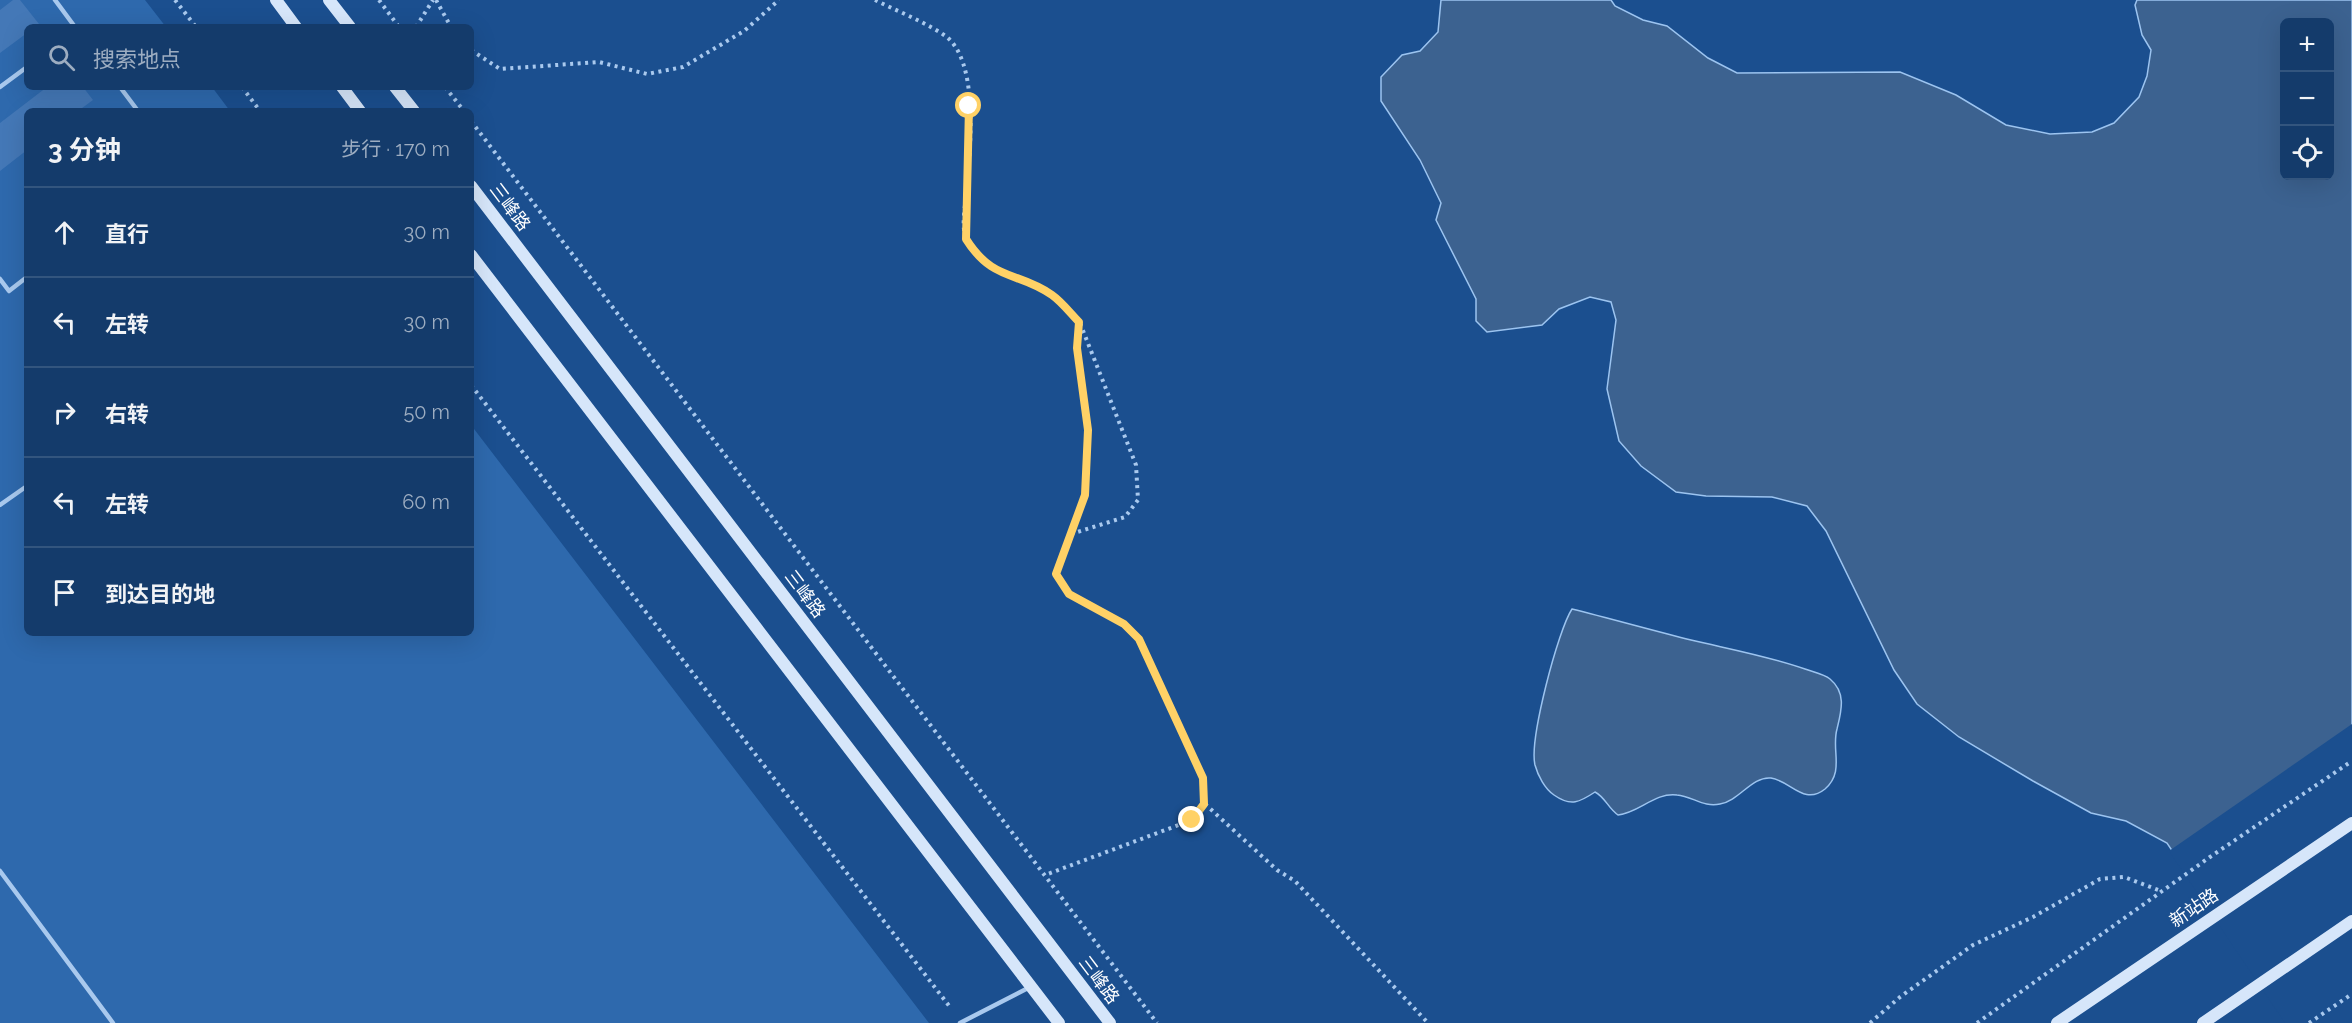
<!DOCTYPE html>
<html lang="zh">
<head>
<meta charset="utf-8">
<style>
  :root { --surface:#143b6b; --page:#1d4271; --text:#f1f3f6; --muted:#9dadc1; --line:#33557e }
  body { margin:0; font-family:Raleway,"Noto Sans SC",sans-serif; background:var(--page); color:var(--text) }
  .controls { position:absolute; right:18px; top:18px; display:grid; overflow:hidden; border-radius:9px; box-shadow:0 6px 24px #0002 }
  .controls button { width:54px; height:54px; display:grid; place-items:center; padding:0; border:0; border-bottom:2px solid var(--line); background:var(--surface); color:var(--text); font:30px sans-serif }
  .stop { position:absolute; width:18px; height:18px; margin:-14px; border:4px solid #ffd166; border-radius:50%; background:#fff }
  .stop.end { background:#ffd166; border-color:#fff; box-shadow:0 2px 6px #0008 }
  .list { margin:0; padding:0; list-style:none }
  h2 { display:flex; justify-content:space-between; align-items:center; height:78px; margin:0; padding:0 24px; font-size:26px }
  h2 small { font-size:20px; font-weight:400; color:var(--muted) }
  .list li { display:grid; grid-template-columns:39px 1fr auto; gap:18px; align-items:center; box-sizing:border-box; height:90px; padding:0 24px; border-top:2px solid var(--line) }
  .list b { display:block; font-size:22px; white-space:nowrap }
  .list em { font-size:20px; font-style:normal; color:var(--muted) }
  .icon { flex:none; width:33px; height:33px; fill:none; stroke:currentColor; stroke-width:2; stroke-linecap:round; stroke-linejoin:round }
  .map { position:relative; flex:none; width:2352px; height:1023px; overflow:hidden }
  .search { position:absolute; background:var(--surface); box-shadow:0 6px 24px #0002; left:24px; top:24px; width:450px; height:66px; display:flex; align-items:center; gap:15px; box-sizing:border-box; padding:0 21px; border-radius:9px; color:var(--muted); font-size:22px }
  .panel { position:absolute; background:var(--surface); box-shadow:0 6px 24px #0002; left:24px; top:108px; width:450px; height:528px; border-radius:9px }
  .map>svg:first-child { display:block }
</style>
</head>
<body>
<div class="map">
<svg width="2352" height="1023" viewBox="0 0 2352 1023">
  <rect width="100%" height="100%" fill="#1b4f8f"/>
  <polygon fill="#2e69ad" points="0,0 145,0 166,27 27,27 27,87 212,87 230,111 27,111 27,633 471,633 471,425 929,1023 0,1023"/>
  <g fill="#3c6290" stroke="#9cc4f0" stroke-width="1.5" fill-rule="evenodd">
    <path d="M1441,0H1611L1615,6L1643,20L1667,26L1708,58L1737,73L1900,72L1956,95L2006,125L2050,134L2092,132L2114,123L2139,97L2147,76L2151,50L2142,35L2135,5L2137,0H2352V1023H2288L2167,843L2126,821L2091,813L2033,781L1959,737L1917,704L1894,670L1826,531L1807,506L1772,497L1706,496L1676,492L1641,466L1619,441L1607,389L1616,320L1611,302L1590,297L1559,309L1542,325L1487,332L1476,321V299L1436,220L1441,203L1420,160L1381,101V77L1402,55L1420,51L1438,32ZM2284,22H2330V176H2284Z"/>
    <path d="M1572,609C1612,619 1651,630 1691,640C1729,649 1768,656 1805,669C1813,672 1824,674 1830,679C1847,693 1841,712 1837,729C1831,750 1845,772 1825,789C1804,806 1791,781 1771,778C1752,776 1739,801 1720,804C1704,808 1692,796 1677,795C1655,792 1639,813 1618,815C1608,808 1605,797 1595,792C1580,802 1571,807 1554,795C1545,789 1538,776 1535,765C1529,740 1558,630 1572,609Z"/>
  </g>
  <polygon fill="#1b4f8f" points="2352,724 2352,1023 2285,1023 2169,851"/>
  <g fill="#4478b7">
    <polygon points="13,0 20,0 39,24 27,27 27,33 0,53 0,10"/>
    <polygon points="47,87 83,87 93,100 78,111 27,111 27,150 0,171 0,123"/>
  </g>
  <g fill="none" stroke-linecap="round" stroke-linejoin="round">
    <g stroke="#a9c9ee" stroke-width="4" stroke-dasharray="3 4.5" stroke-linecap="butt">
      <polyline points="175,0 196,27"/>
      <polyline points="379,0 399,27"/>
      <polyline points="436,0 451,27"/>
      <path d="M875,0C897,11 923,21 944,35C980,59 970,149 967,187C966,203 960,227 967,241C983,273 1021,278 1050,294C1061,300 1071,313 1079,322L1077,348L1088,430L1085,495L1056,574L1069,594L1124,624L1139,639L1203,778L1205,804L1192,820L1045,875"/>
      <polyline points="416,27 433,0"/>
      <polyline points="471,50 500,69 599,62 647,74 683,67 744,31 779,0"/>
      <polyline points="242,87 260,111"/>
      <polyline points="445,87 464,111"/>
      <polyline points="471,121 1157,1023"/>
      <polyline points="471,385 950,1007"/>
      <polyline points="1071,534 1125,517 1138,500 1136,465 1080,323"/>
      <polyline points="1205,804 1277,870 1295,881 1428,1023"/>
      <polyline points="1870,1023 1900,997 1973,945 2033,917 2100,879 2124,877 2161,891"/>
      <polyline points="1977,1023 2210,857 2352,761"/>
      <polyline points="2309,1023 2352,994"/>
    </g>
    <g stroke="#a9c9ee" stroke-width="4.5">
      <polyline points="55,0 75,27"/>
      <polyline points="0,87 27,67"/>
      <polyline points="120,87 138,111"/>
      <polyline points="0,279 9,291 27,277"/>
      <polyline points="0,505 27,486"/>
      <polyline points="0,871 113,1023"/>
      <polyline points="960,1023 1030,987"/>
    </g>
    <g stroke="#d6e6fa" stroke-width="12">
      <polyline points="276,0 296,27"/>
      <polyline points="329,0 350,27"/>
      <polyline points="342,87 360,111"/>
      <polyline points="395,87 414,111"/>
      <polyline points="471,186 1110,1023"/>
      <polyline points="471,255 1059,1023"/>
      <polyline points="2057,1023 2352,823"/>
      <polyline points="2203,1023 2352,921"/>
    </g>
  </g>
  <g fill="none" stroke-linecap="round" stroke-linejoin="round">
    <path stroke="#ffd166" stroke-width="8" d="M969,106L966,239C993,282 1018,271 1052,295C1062,302 1071,314 1079,322L1077,348L1088,430L1085,495L1056,574L1069,594L1124,624L1139,639L1203,778L1204,804L1192,820"/>
  </g>
  <g text-anchor="middle" stroke-width="5" stroke-linejoin="round" paint-order="stroke">
    <g font-size="18" fill="#fff" stroke="#1b4f8f">
      <text transform="translate(510 207) rotate(53)" y="6">三峰路</text>
      <text transform="translate(805 594) rotate(53)" y="6">三峰路</text>
      <text transform="translate(2194 908) rotate(-34)" y="6">新站路</text>
      <text transform="translate(1099 980) rotate(53)" y="6">三峰路</text>
    </g>
  </g>
</svg>
<div class="controls">
<button>+</button>
<button>−</button>
<button><svg class="icon" aria-label="locate" viewBox="0 0 24 24"><circle cx="12" cy="12" r="6"/><path d="M12 2v4M12 18v4M2 12h4M18 12h4"/></svg></button>
</div>
<div class="stop" style="left:969px;top:106px"></div>
<div class="stop end" style="left:1192px;top:820px"></div>
<div class="search"><svg class="icon" aria-label="search" viewBox="0 0 24 24"><circle cx="10" cy="10" r="6"/><path d="M15 15l6 6"/></svg>搜索地点</div>
<section class="panel">
<h2>3 分钟<small>步行 · 170 m</small></h2>
<ul class="list">
<li><svg class="icon" aria-label="ahead" viewBox="0 0 24 24"><path d="M12 20V5M6 11l6-6 6 6"/></svg><div><b>直行</b></div><em>30 m</em></li>
<li><svg class="icon" aria-label="left" viewBox="0 0 24 24"><path d="M17 20v-9H6M10 6l-5 5 5 5"/></svg><div><b>左转</b></div><em>30 m</em></li>
<li><svg class="icon" aria-label="right" viewBox="0 0 24 24"><path d="M7 20v-9h11M14 6l5 5-5 5"/></svg><div><b>右转</b></div><em>50 m</em></li>
<li><svg class="icon" aria-label="left" viewBox="0 0 24 24"><path d="M17 20v-9H6M10 6l-5 5 5 5"/></svg><div><b>左转</b></div><em>60 m</em></li>
<li><svg class="icon" aria-label="arrive" viewBox="0 0 24 24"><path d="M6 21V4h12l-3 4 3 4H6"/></svg><div><b>到达目的地</b></div></li>
</ul>
</section>
</div>
</body>
</html>
